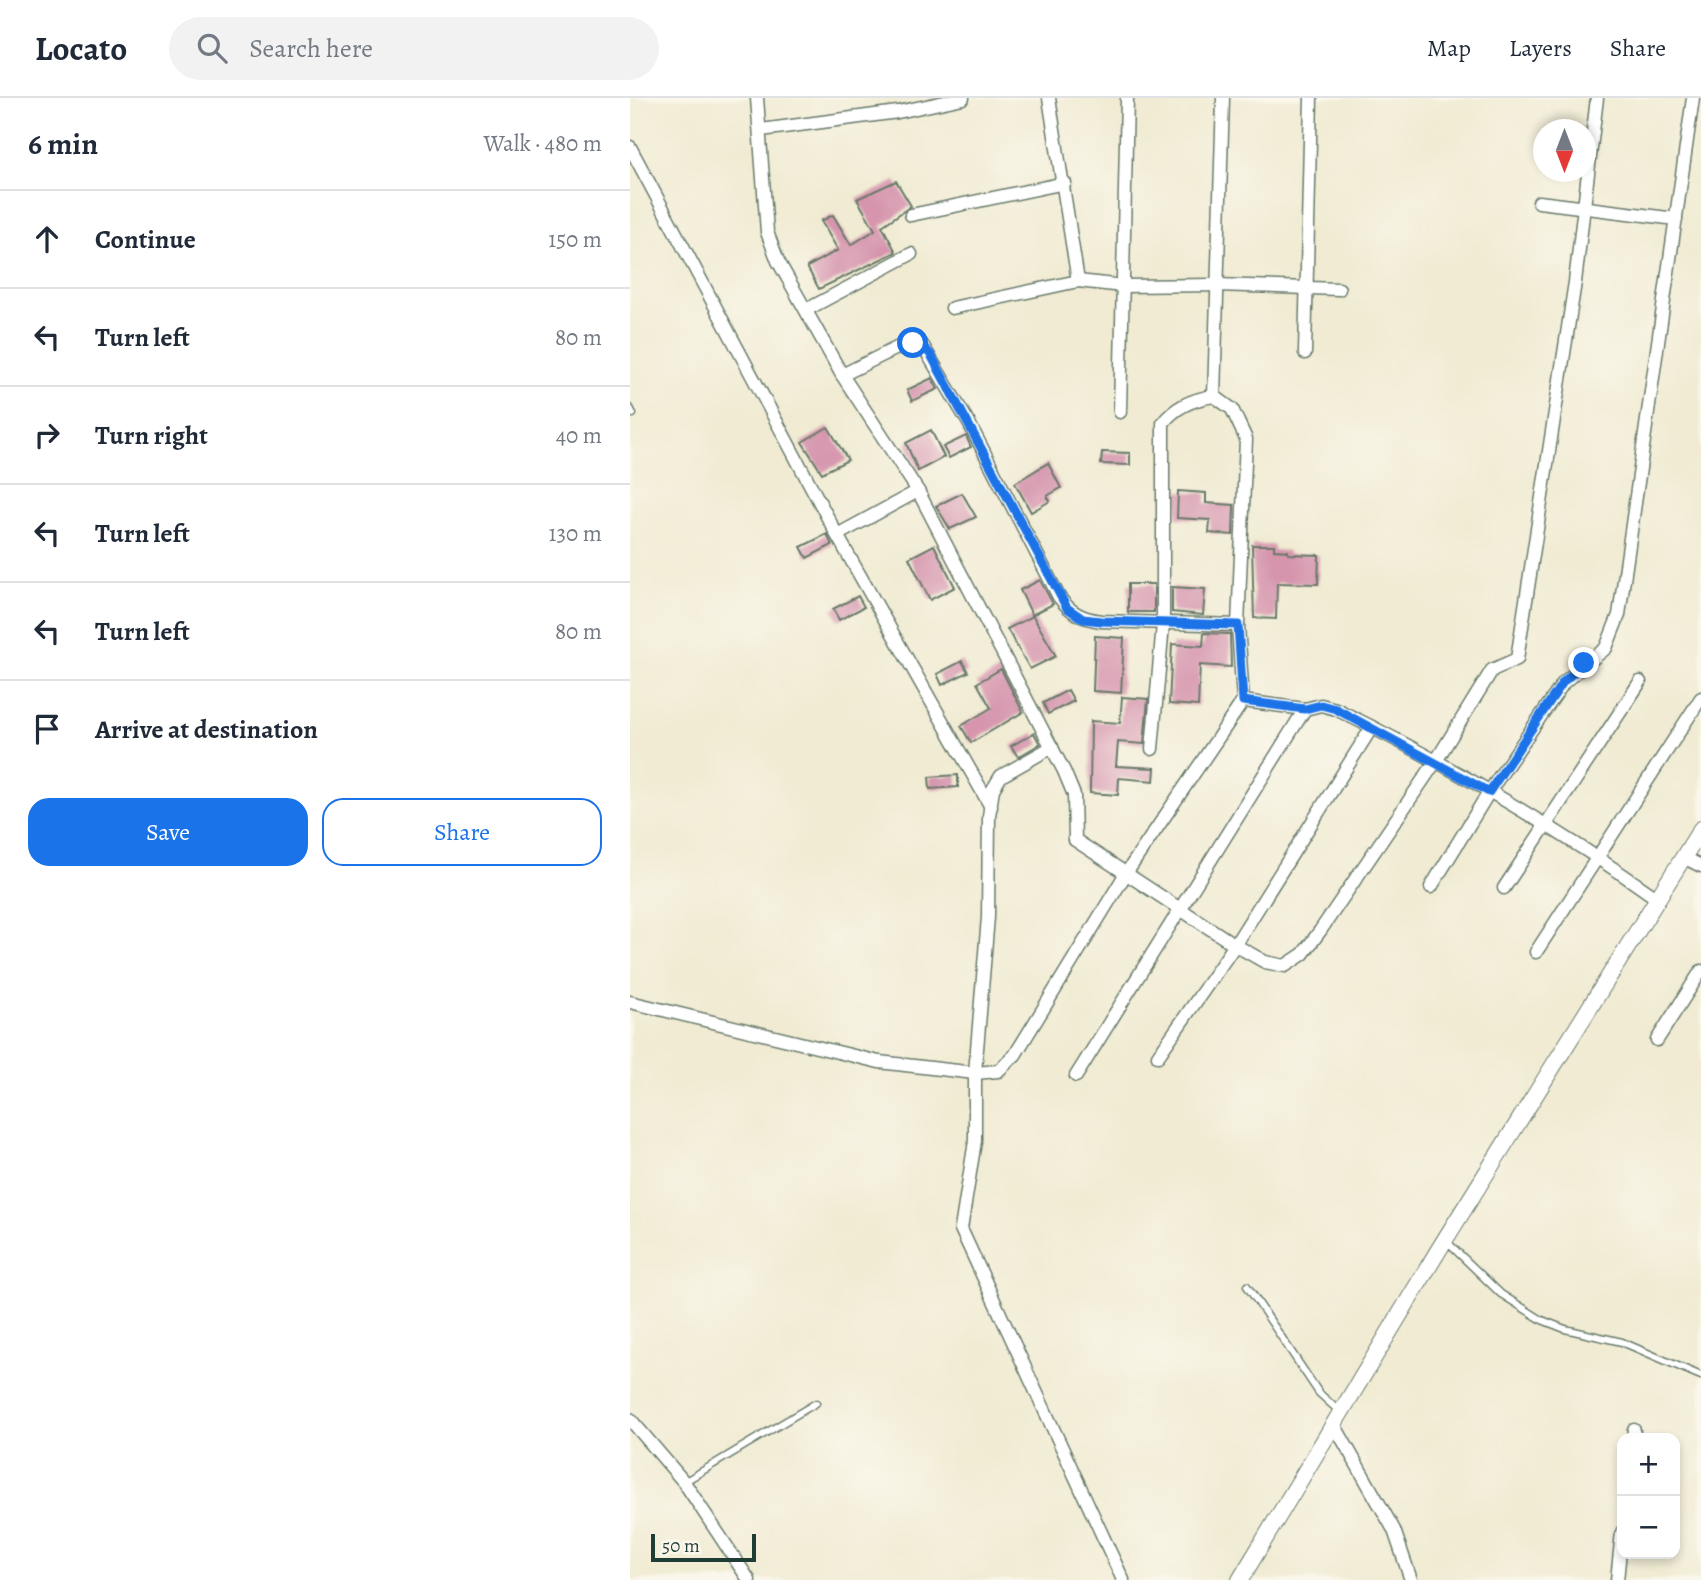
<!DOCTYPE html>
<html lang="en">
<head>
<meta charset="utf-8">
<style>
  :root { --surface:#fff; --page:#f2f2f3; --text:#1f2937; --muted:#747a83; --line:#e0e1e3; --accent:#1a73e8 }
  body { margin:0; font-family:Alegreya,serif; background:var(--page); color:var(--text) }
  .controls { position:absolute; right:21px; bottom:21px; display:grid; overflow:hidden; border-radius:14px; box-shadow:0 4px 10px #0003 }
  .controls button { width:63px; height:63px; display:grid; place-items:center; padding:0; border:0; border-bottom:2px solid var(--line); background:var(--surface); color:var(--text); font:35px sans-serif }
  .compass { position:absolute; left:903px; top:21px; width:63px; height:63px; border-radius:50%; background:var(--surface); box-shadow:0 4px 10px #0003; rotate:180deg }
  .scale { position:absolute; left:21px; bottom:18px; width:105px; box-sizing:border-box; padding-left:7px; border:4px solid #1f3d34; border-top:0; font-size:19px; line-height:24px; white-space:nowrap; color:#1f3d34; -webkit-text-stroke:5px #fbf7ec; paint-order:stroke }
  .stop { position:absolute; width:21px; height:21px; margin:-16px; border:5px solid #1a73e8; border-radius:50%; background:#fff }
  .stop.end { background:#1a73e8; border-color:#fff; box-shadow:0 2px 7px #0008 }
  .list { margin:0; padding:0; list-style:none }
  h2 { display:flex; justify-content:space-between; align-items:center; height:91px; margin:0; padding:0 28px; font-size:30px }
  h2 small { font-size:23px; font-weight:400; color:var(--muted) }
  .list li { display:grid; grid-template-columns:46px 1fr auto; gap:21px; align-items:center; box-sizing:border-box; height:98px; padding:0 28px; border-top:2px solid var(--line) }
  .list b { display:block; font-size:26px; white-space:nowrap }
  .list em { font-size:23px; font-style:normal; color:var(--muted) }
  .actions { display:flex; gap:14px; padding:21px 28px }
  .actions a { flex:1; padding:16px 0; border:2px solid var(--accent); border-radius:21px; text-align:center; font-size:24px; color:var(--accent) }
  .actions .main { background:var(--accent); color:#fff }
  .icon { flex:none; width:38px; height:38px; fill:none; stroke:currentColor; stroke-width:2; stroke-linecap:round; stroke-linejoin:round }
  .map { position:relative; flex:none; width:1071px; height:1482px; overflow:hidden }
  header { display:flex; align-items:center; gap:42px; box-sizing:border-box; height:98px; padding:0 35px; background:var(--surface); border-bottom:2px solid var(--line) }
  header strong { font-size:33px }
  nav { display:flex; gap:38px; margin-inline-start:auto; font-size:24px }
  .search { width:490px; height:63px; background:var(--page); display:flex; align-items:center; gap:18px; box-sizing:border-box; padding:0 24px; border-radius:38px; color:var(--muted); font-size:26px }
  main { display:flex }
  aside { flex:1; background:var(--surface) }
  .map>svg:first-child { display:block }
</style>
</head>
<body>
<header>
<strong>Locato</strong>
<div class="search"><svg class="icon" aria-label="search" viewBox="0 0 24 24"><circle cx="10" cy="10" r="6"/><path d="M15 15l6 6"/></svg>Search here</div>
<nav><a>Map</a><a>Layers</a><a>Share</a></nav>
</header>
<main>
<aside>
<h2>6 min<small>Walk · 480 m</small></h2>
<ul class="list">
<li><svg class="icon" aria-label="ahead" viewBox="0 0 24 24"><path d="M12 20V5M6 11l6-6 6 6"/></svg><div><b>Continue</b></div><em>150 m</em></li>
<li><svg class="icon" aria-label="left" viewBox="0 0 24 24"><path d="M17 20v-9H6M10 6l-5 5 5 5"/></svg><div><b>Turn left</b></div><em>80 m</em></li>
<li><svg class="icon" aria-label="right" viewBox="0 0 24 24"><path d="M7 20v-9h11M14 6l5 5-5 5"/></svg><div><b>Turn right</b></div><em>40 m</em></li>
<li><svg class="icon" aria-label="left" viewBox="0 0 24 24"><path d="M17 20v-9H6M10 6l-5 5 5 5"/></svg><div><b>Turn left</b></div><em>130 m</em></li>
<li><svg class="icon" aria-label="left" viewBox="0 0 24 24"><path d="M17 20v-9H6M10 6l-5 5 5 5"/></svg><div><b>Turn left</b></div><em>80 m</em></li>
<li><svg class="icon" aria-label="arrive" viewBox="0 0 24 24"><path d="M6 21V4h12l-3 4 3 4H6"/></svg><div><b>Arrive at destination</b></div></li>
</ul>
<div class="actions"><a class="main">Save</a><a>Share</a></div>
</aside>
<div class="map">
<svg width="1071" height="1482" viewBox="0 0 1071 1482">
  <rect width="100%" height="100%" fill="#fbf7ec"/>
  <filter id="ink" filterUnits="userSpaceOnUse"><feTurbulence type="fractalNoise" baseFrequency=".0143" numOctaves="2"/><feDisplacementMap in="SourceGraphic" scale="14" xChannelSelector="R" yChannelSelector="G"/><feConvolveMatrix kernelMatrix="1 2 1 2 8 2 1 2 1" color-interpolation-filters="sRGB"/></filter>
  <filter id="wash" filterUnits="userSpaceOnUse"><feTurbulence type="fractalNoise" baseFrequency=".00686" numOctaves="4" result="noise"/><feDisplacementMap in="SourceGraphic" scale="28" xChannelSelector="R" yChannelSelector="G"/><feGaussianBlur stdDeviation="1.57" result="paint"/><feColorMatrix in="noise" values="0 0 0 0 0 0 0 0 0 0 0 0 0 0 0 0 0 1.4 0 .05"/><feComposite in="paint" operator="in"/></filter>
  <g filter="url(#wash)">
    <rect width="100%" height="100%" fill="#f0ebd2"/>
    <g id="blocks">
      <g fill="#d695ad">
        <polygon points="266,83 281,108 252,128 266,154 189,191 177,169 208,152 191,123 203,117 221,147 245,132 227,101"/>
        <polygon points="302,280 308,291 282,303 277,292"/>
        <polygon points="198,329 218,362 192,375 172,344"/>
        <polygon points="301,332 314,359 288,373 276,345"/>
        <polygon points="336,338 341,349 319,360 313,349"/>
        <polygon points="472,354 500,355 500,367 471,366"/>
        <polygon points="418,365 431,390 417,398 420,403 401,414 385,385"/>
        <polygon points="548,393 576,395 576,405 604,407 603,437 579,435 580,422 547,420"/>
        <polygon points="332,395 346,419 320,431 306,408"/>
        <polygon points="197,436 202,447 177,460 171,449"/>
        <polygon points="304,447 325,489 300,502 279,460"/>
        <polygon points="622,447 644,447 644,452 658,453 658,456 689,457 688,486 647,485 646,521 624,520"/>
        <polygon points="410,482 423,506 402,517 390,492"/>
        <rect x="498" y="486" width="26" height="28"/>
        <polygon points="542,489 575,491 573,517 542,514"/>
        <polygon points="228,498 234,509 209,522 203,511"/>
        <polygon points="403,518 426,558 400,571 377,531"/>
        <polygon points="574,535 600,536 601,569 570,567 568,608 539,606 542,546 573,548"/>
        <polygon points="465,538 494,540 491,595 463,593"/>
        <polygon points="332,563 338,574 312,587 307,576"/>
        <polygon points="371,571 393,614 341,645 331,628 361,610 347,585"/>
        <polygon points="438,592 444,603 418,616 413,605"/>
        <polygon points="492,599 518,601 514,646 488,644 486,668 525,670 524,683 489,680 488,697 460,695 461,623 490,625"/>
        <polygon points="404,635 410,646 388,659 381,648"/>
        <polygon points="328,677 328,689 300,691 299,679"/>
      </g>
    </g>
  </g>
  <g filter="url(#ink)">
    <use href="#blocks" fill-opacity="0" stroke="#687a6b" stroke-width="2"/>
    <g fill="none" stroke-linecap="round" stroke-linejoin="round">
      <defs>
        <g id="lane">
          <polyline points="0,310 3,316"/>
          <polyline points="815,1142 871,1196 912,1222 935,1231 992,1244 1071,1278"/>
          <polyline points="617,1188 689,1295 711,1315"/>
          <polyline points="54,1384 186,1305"/>
        </g>
        <g id="street">
          <polyline points="127,0 137,134 148,163 212,277 288,393 434,673 444,697 445,742 605,847 635,864 655,868 673,856 690,833 806,663 862,572 887,561 945,184 967,0"/>
          <polyline points="419,0 448,183"/>
          <polyline points="131,32 268,14 333,0"/>
          <polyline points="0,49 207,437 361,709"/>
          <polyline points="909,104 1046,121"/>
          <polyline points="281,117 435,85"/>
          <polyline points="322,210 448,183 493,188 586,187 709,191"/>
          <polyline points="176,212 281,156"/>
          <polyline points="675,255 681,0"/>
          <path d="M212,277L273,247L283,245L293,248L340,327L429,499C441,515 451,520 471,523L608,527"/>
          <polyline points="584,298 593,0"/>
          <polyline points="490,314 497,0"/>
          <polyline points="207,437 288,393"/>
          <polyline points="422,649 371,678 363,691 359,718 358,819 345,975 345,1043 331,1131 493,1482"/>
          <path d="M522,651L533,526V325C545,309 563,301 584,298L602,311L616,341L608,527L613,603L675,611L691,607L706,611C817,666 926,729 1028,801"/>
          <polyline points="1053,759 1071,768"/>
          <polyline points="801,789 859,694 934,584 976,550 989,517 1063,0"/>
          <polyline points="874,790 1010,584"/>
          <polyline points="906,854 1071,600"/>
          <polyline points="0,904 249,964 345,975 368,973 385,957 495,777 613,603"/>
          <polyline points="1027,942 1071,873"/>
          <polyline points="528,958 605,847 742,629"/>
          <polyline points="446,978 675,611"/>
          <polyline points="0,1321 54,1384 119,1482"/>
          <polyline points="705,1328 764,1432 781,1482"/>
          <polyline points="1003,1340 1004,1332"/>
          <polyline points="987,1482 992,1434"/>
        </g>
        <polyline id="secondary" points="610,1482 811,1148 1071,731"/>
      </defs>
      <use href="#lane" stroke="#687a6b" stroke-width="9"/>
      <use href="#street" stroke="#687a6b" stroke-width="15"/>
      <use href="#secondary" stroke="#687a6b" stroke-width="18"/>
      <use href="#lane" stroke="#fff" stroke-width="6"/>
      <use href="#street" stroke="#fff" stroke-width="12"/>
      <use href="#secondary" stroke="#fff" stroke-width="16"/>
    </g>
  </g>
  <g fill="none" stroke-linecap="round" stroke-linejoin="round" filter="url(#ink)">
    <polyline stroke="#1a73e8" stroke-width="9" points="283,245 293,248 301,257 437,510 453,521 471,523 608,527 613,603 675,611 691,607 706,611 859,694 933,584 954,565"/>
  </g>
</svg>
<div class="controls">
<button>+</button>
<button>−</button>
</div>
<svg class="compass" viewBox="-18 -18 36 36"><path d="M0-13l5 13h-10z" fill="#e53935"/><path d="M0 13l5-13h-10z" fill="#747a83"/></svg>
<div class="scale">50 m</div>
<div class="stop" style="left:283px;top:245px"></div>
<div class="stop end" style="left:954px;top:565px"></div>
</div>
</main>
</body>
</html>
